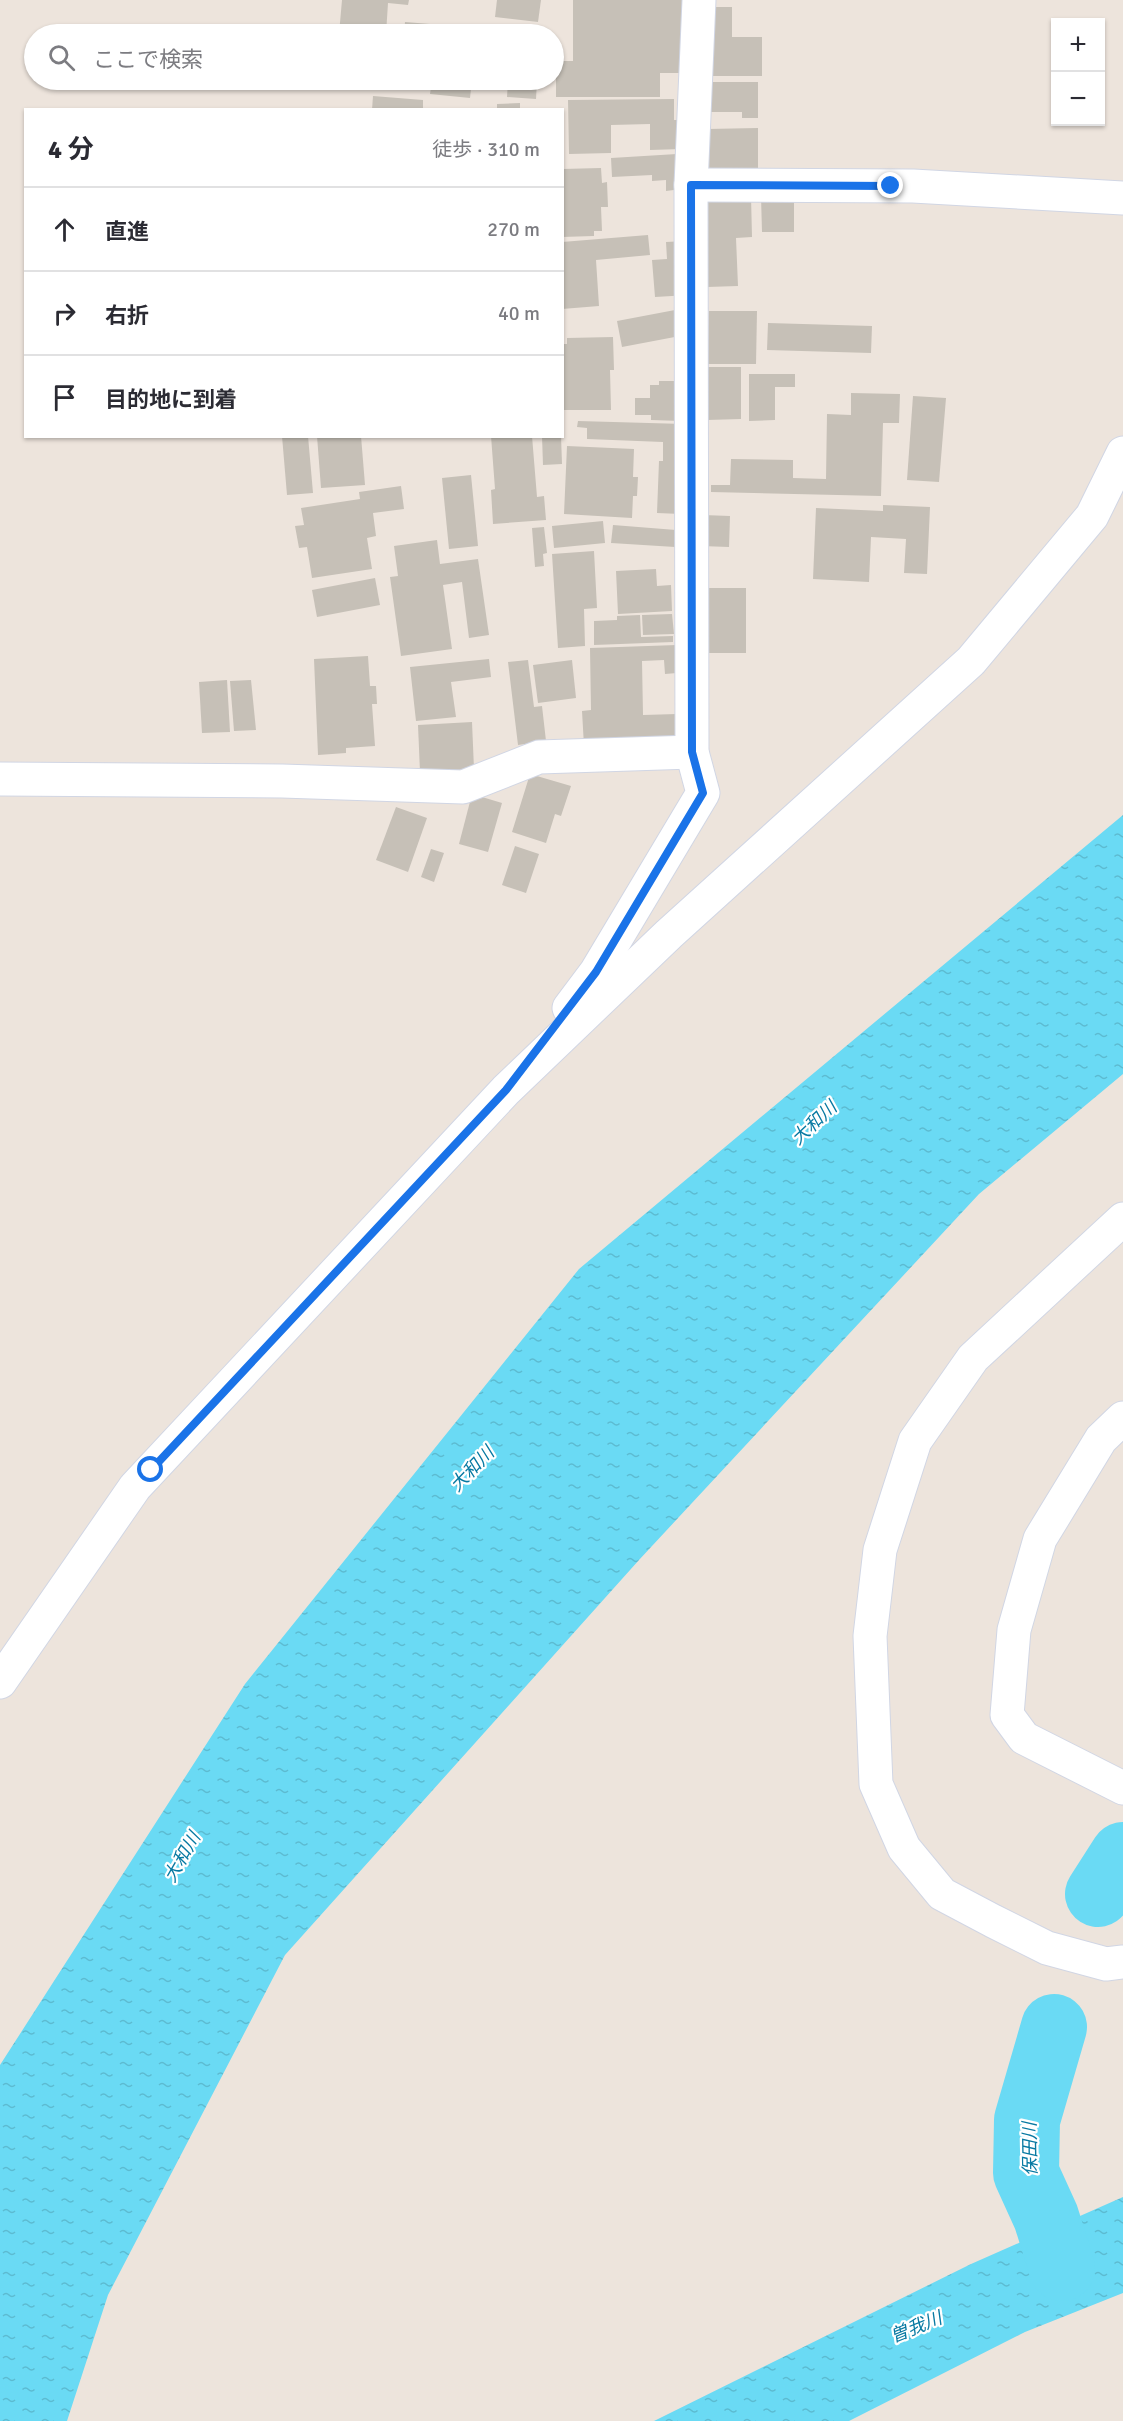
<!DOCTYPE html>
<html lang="ja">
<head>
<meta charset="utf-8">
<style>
  :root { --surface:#fff; --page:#f7f7f7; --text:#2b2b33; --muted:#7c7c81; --line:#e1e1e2 }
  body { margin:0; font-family:Signika,"Noto Sans JP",sans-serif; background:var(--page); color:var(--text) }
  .controls { position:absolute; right:18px; top:18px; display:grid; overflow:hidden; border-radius:0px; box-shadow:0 2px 4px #0004 }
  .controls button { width:54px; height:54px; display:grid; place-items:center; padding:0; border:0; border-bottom:2px solid var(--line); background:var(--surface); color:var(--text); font:30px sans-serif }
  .stop { position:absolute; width:18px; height:18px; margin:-14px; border:4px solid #1a73e8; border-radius:50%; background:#fff }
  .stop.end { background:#1a73e8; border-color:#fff; box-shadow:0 2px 6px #0008 }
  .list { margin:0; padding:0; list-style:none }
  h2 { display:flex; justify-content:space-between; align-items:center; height:78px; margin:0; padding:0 24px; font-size:26px }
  h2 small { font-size:20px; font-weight:400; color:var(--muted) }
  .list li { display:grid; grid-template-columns:39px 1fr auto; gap:18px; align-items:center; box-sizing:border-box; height:84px; padding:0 24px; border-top:2px solid var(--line) }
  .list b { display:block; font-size:22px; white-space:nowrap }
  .list em { font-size:20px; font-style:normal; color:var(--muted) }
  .icon { flex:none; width:33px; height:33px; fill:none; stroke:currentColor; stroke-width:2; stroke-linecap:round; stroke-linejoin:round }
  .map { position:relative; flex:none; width:1123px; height:2421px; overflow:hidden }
  .search { position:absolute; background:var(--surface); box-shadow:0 2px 4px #0004; left:24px; top:24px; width:540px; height:66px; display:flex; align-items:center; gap:15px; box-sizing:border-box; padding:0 21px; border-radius:33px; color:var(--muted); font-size:22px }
  .panel { position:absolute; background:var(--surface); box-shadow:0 2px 4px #0004; left:24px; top:108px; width:540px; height:330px; border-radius:0px }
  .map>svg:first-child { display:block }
</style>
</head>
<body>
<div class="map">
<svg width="1123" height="2421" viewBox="0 0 1123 2421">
  <defs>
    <pattern id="water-ripples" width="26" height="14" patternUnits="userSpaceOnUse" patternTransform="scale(1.5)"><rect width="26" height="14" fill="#6adaf4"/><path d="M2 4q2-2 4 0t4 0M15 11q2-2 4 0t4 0" fill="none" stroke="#5cbbd1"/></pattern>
  </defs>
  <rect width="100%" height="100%" fill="#ede4dc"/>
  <g fill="url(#water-ripples)">
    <polygon points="1123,815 1123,1074 979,1194 639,1560 285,1955 108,2295 67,2421 0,2421 0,2065 245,1684 579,1269"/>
    <polygon points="1123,2197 1123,2293 1025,2332 849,2421 654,2421 971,2264"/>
  </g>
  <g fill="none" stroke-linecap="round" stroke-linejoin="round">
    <g stroke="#6adaf4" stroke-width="66">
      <polyline points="1098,1894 1123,1855"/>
      <polyline points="1054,2027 1027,2120 1026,2173 1046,2217 1062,2268"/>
    </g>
  </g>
  <g fill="#c6c0b7">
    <polygon points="342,0 409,0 408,5 388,3 386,34 339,34"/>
    <polygon points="497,0 541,0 538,22 495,17"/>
    <polygon points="573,0 683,0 683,73 660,73 660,97 556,97 556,61 573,61"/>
    <polygon points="706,7 732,7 732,37 762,37 762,76 705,76"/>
    <polygon points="405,22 430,24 428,34 404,34"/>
    <polygon points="438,28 481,33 481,34 437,34"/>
    <polygon points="389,80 422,80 420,88 388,83"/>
    <polygon points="432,80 472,80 470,98 430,94"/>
    <polygon points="508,80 537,80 536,99 507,97"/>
    <polygon points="703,82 758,82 758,118 742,118 742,112 703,112"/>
    <polygon points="373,96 423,100 423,110 372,110"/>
    <polygon points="674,99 674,120 681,120 682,149 650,150 650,124 611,125 611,153 569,154 568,100"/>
    <polygon points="520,103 520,110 497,110 497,104"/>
    <polygon points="758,128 758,183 707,183 707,129"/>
    <polygon points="677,154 678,178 674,178 674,190 666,191 666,180 652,181 652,175 612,177 611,158"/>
    <polygon points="601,168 602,183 607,182 608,207 601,207 602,231 594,231 594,236 562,237 562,169"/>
    <polygon points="794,195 794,232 762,232 761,196"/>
    <polygon points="751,196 752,237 736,238 738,286 707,287 705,197"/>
    <polygon points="648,235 650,255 596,260 599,306 562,309 562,242"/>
    <polygon points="685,241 689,295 655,297 652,260 667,259 666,242"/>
    <polygon points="675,310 680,336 622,347 617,321"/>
    <polygon points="709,311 757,311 756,364 708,364"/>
    <polygon points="768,323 872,326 871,353 767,350"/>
    <polygon points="613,337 614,370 610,370 611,410 562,410 562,344 567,344 567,338"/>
    <polygon points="707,367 741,367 741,419 707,420"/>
    <polygon points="749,374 795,374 795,387 775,387 775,420 749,421"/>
    <polygon points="659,381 675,381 674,386 681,386 681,421 651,420 651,415 635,415 635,398 650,398 650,385 659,385"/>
    <polygon points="851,393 900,394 899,423 883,423 881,496 711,492 711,485 730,485 731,459 793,460 793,478 826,479 827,414 851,415"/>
    <polygon points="913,396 946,398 939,482 907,480"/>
    <polygon points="578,421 684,424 681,514 657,513 659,461 663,461 663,442 587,439 587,428 577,427"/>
    <polygon points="282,436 308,436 313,493 287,495"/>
    <polygon points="317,436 361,436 365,485 321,488"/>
    <polygon points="491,436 532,436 537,497 544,496 546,520 493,524 491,490 495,489"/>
    <polygon points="542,436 561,436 562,464 543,465"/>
    <polygon points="567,446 634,449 633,477 638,477 637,496 633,496 632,518 564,514"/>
    <polygon points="471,475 478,546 449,549 442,478"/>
    <polygon points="401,486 404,509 373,513 376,536 367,538 372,569 312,578 307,547 299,548 295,526 304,525 301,508 360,499 359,492"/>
    <polygon points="883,505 930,507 927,574 904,573 906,539 871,537 869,582 813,579 816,508 883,511"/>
    <polygon points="703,515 730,516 729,547 701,546"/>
    <polygon points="603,521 605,543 554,548 552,526"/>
    <polygon points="613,525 676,530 675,547 611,543"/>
    <polygon points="544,527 547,553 543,554 544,566 535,567 532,528"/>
    <polygon points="437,540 440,564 478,559 489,635 469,638 462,582 443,585 452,649 401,656 390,577 398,576 394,546"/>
    <polygon points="594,551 597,608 584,609 585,646 558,648 552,554"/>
    <polygon points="656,569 657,586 671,585 672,611 618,614 616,571"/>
    <polygon points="375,578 380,605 317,617 312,590"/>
    <polygon points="699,588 746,588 746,653 698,653"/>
    <polygon points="672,614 674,634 643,635 642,615"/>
    <polygon points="640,615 641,637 673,636 673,642 594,645 594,621 617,620 617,616"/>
    <polygon points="677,645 677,673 665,674 664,660 642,661 643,715 677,714 678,743 584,746 582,711 591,710 590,648"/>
    <polygon points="368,656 370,686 376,686 377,704 372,704 375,746 346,748 346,753 318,755 314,659"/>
    <polygon points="489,659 491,677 451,682 456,717 416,721 410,667"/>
    <polygon points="528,660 534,707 542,706 546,741 518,745 508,662"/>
    <polygon points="572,660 576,698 538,703 533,665"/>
    <polygon points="227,680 230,732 202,733 199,682"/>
    <polygon points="251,680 256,730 234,731 230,681"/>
    <polygon points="472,722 474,769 420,772 418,725"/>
    <polygon points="530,774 571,786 561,816 555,814 546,843 512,832"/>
    <polygon points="472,794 502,803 488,852 459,844"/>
    <polygon points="396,807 427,818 408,872 376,860"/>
    <polygon points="515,846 539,854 526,893 502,885"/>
    <polygon points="431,849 444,853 434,882 421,877"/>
  </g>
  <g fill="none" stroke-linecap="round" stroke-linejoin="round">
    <defs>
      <g id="minor">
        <polyline points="691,185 913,186 1123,198"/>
        <polyline points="0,779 282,781 463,787 539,757 692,752"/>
        <polyline points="569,1008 596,972 703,793 692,752 691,185 699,0"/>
        <polyline points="1123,1219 973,1358 915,1441 880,1550 870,1636 876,1784 904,1848 942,1894 993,1921 1047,1948 1106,1964 1123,1962"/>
        <polyline points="1123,1418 1101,1439 1040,1539 1014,1630 1007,1715 1024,1738 1123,1788"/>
        <polyline points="0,1682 135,1487 506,1090 669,934 971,661 1092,516 1123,453"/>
      </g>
    </defs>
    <use href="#minor" stroke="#d1d6e4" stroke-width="35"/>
    <use href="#minor" stroke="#fff" stroke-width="33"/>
  </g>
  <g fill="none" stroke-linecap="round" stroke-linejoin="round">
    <polyline stroke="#1a73e8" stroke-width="8" points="151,1470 506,1090 596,972 703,793 692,752 691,185 891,186"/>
  </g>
  <g text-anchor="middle" stroke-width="4.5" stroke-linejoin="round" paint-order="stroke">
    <g font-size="18" font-style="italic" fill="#0779a2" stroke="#fff">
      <text transform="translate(814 1123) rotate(-43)" y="6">大和川</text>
      <text transform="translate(472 1469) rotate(-46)" y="6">大和川</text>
      <text transform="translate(182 1857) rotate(-60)" y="6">大和川</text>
      <text transform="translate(1030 2149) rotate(-91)" y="6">保田川</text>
      <text transform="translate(916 2327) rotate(-22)" y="6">曽我川</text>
    </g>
  </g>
</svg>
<div class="controls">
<button>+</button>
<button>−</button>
</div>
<div class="stop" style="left:151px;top:1470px"></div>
<div class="stop end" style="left:891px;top:186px"></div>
<div class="search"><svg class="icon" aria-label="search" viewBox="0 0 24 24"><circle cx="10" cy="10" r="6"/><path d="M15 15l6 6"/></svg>ここで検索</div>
<section class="panel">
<h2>4 分<small>徒歩 · 310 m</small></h2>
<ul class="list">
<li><svg class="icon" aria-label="ahead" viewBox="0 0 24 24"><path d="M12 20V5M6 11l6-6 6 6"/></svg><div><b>直進</b></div><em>270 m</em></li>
<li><svg class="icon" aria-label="right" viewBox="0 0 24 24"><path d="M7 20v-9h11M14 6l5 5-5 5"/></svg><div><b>右折</b></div><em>40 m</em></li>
<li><svg class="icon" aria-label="arrive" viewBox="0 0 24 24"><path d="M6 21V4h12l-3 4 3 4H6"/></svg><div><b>目的地に到着</b></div></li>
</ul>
</section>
</div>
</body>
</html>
